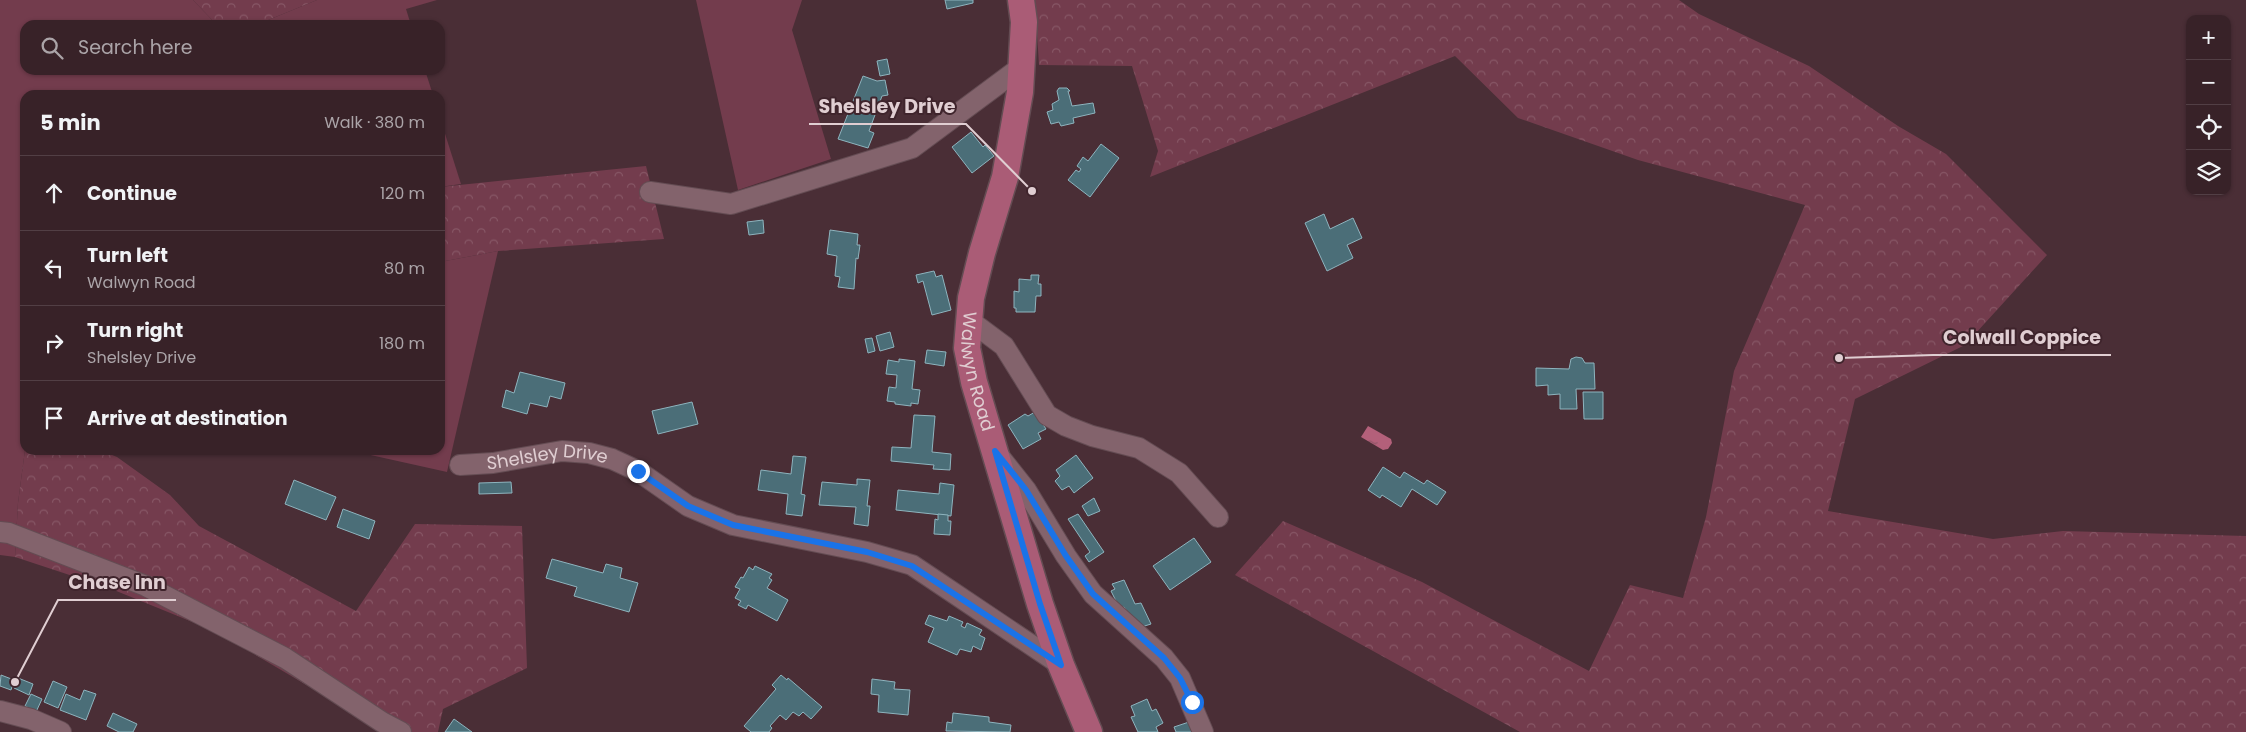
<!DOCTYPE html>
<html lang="en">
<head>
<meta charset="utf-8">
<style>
  :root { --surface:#382228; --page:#3f2a30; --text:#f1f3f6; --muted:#aba4a8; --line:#523f45 }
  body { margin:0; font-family:Poppins,sans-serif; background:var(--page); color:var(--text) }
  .controls { position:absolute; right:15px; top:15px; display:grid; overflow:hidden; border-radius:10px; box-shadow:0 1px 4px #0004 }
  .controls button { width:45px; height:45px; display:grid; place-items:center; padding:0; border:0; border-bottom:1px solid var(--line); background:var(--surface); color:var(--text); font:25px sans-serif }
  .stop { position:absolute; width:15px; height:15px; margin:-11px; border:4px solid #1a73e8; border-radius:50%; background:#fff }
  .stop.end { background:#1a73e8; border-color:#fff; box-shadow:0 1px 5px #0008 }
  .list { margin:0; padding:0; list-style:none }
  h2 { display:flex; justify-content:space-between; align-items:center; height:65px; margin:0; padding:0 20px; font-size:21px }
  h2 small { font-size:16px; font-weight:400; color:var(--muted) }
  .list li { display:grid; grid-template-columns:32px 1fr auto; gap:15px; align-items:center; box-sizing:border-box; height:75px; padding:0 20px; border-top:1px solid var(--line) }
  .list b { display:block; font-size:19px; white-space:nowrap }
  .list p { margin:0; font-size:16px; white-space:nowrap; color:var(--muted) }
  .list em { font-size:16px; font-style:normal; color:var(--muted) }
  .icon { flex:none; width:28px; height:28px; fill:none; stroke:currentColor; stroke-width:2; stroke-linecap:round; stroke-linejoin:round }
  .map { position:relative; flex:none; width:2246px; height:732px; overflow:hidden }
  .search { position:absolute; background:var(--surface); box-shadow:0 1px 4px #0004; left:20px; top:20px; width:425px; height:55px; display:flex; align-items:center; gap:12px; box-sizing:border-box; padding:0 18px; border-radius:15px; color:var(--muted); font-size:19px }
  .panel { position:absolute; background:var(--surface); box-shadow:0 1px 4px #0004; left:20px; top:90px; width:425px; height:365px; border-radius:15px }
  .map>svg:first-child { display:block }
</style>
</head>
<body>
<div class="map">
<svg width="2246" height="732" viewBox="0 0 2246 732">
  <defs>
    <pattern id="forest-crowns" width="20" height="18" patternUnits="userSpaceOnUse" patternTransform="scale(1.25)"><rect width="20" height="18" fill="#733c4d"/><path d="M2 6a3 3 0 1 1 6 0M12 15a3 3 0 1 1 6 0" fill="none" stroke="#875766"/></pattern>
    <pattern id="water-ripples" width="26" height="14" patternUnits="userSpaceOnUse" patternTransform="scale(1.25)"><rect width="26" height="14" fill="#b3607a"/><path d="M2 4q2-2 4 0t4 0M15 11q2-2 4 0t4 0" fill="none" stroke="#8c5465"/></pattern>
  </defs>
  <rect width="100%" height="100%" fill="#4a2e36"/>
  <g fill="#733c4d">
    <polygon points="0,0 193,0 217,25 25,25 25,70 425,70 433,95 25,95 25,450 18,503 15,557 0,555"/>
    <polygon points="317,0 437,0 406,9 411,25 256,25"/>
    <polygon points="696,0 802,0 792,30 831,159 738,190"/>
    <polygon points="440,118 461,184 440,187"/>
    <polygon points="498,251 447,472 348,450 440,450 440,262"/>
  </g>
  <g fill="url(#forest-crowns)">
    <polygon points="193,0 317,0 256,25 217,25"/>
    <polygon points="1035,0 1679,0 1699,14 1809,66 1898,126 1946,154 2047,255 1965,345 1855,399 1828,511 1993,539 2063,531 2246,536 2246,732 1520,732 1235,575 1283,521 1422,582 1589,671 1630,585 1683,598 1706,517 1734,371 1805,205 1638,160 1518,118 1455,56 1150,177 1158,151 1132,66 1039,65"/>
    <polygon points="646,166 664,239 498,251 440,262 440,187"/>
    <polygon points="25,450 100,450 117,457 170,495 199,526 356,611 415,524 522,526 527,668 443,709 438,732 386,732 217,632 109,588 15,557 18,503"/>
  </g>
  <polygon fill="url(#water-ripples)" points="1368,426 1391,439 1392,443 1388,449 1383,450 1361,437"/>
  <g fill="#4b6e78" stroke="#8eb4be">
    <polygon points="945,0 973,0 973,3 947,9"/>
    <polygon points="887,59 890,74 880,76 877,61"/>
    <polygon points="863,76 877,81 885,80 888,95 882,96 869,131 874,133 868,148 838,139"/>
    <polygon points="1059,88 1067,88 1070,91 1068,91 1072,106 1093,103 1095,113 1073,118 1074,123 1061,126 1059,122 1051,124 1047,112 1053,110 1052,104 1059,100 1057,91"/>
    <polygon points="971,132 983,147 985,145 994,156 972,173 952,147"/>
    <polygon points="1101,144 1119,158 1090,197 1068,180 1076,170 1079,172 1081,169 1077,166 1083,157 1088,161"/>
    <polygon points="1324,214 1330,229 1353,218 1362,238 1347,245 1353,258 1327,271 1305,223"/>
    <polygon points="763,220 764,233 749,235 747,222"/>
    <polygon points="830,230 858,234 857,245 860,245 858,259 856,258 854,289 838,287 840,277 835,276 837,256 827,254"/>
    <polygon points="934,271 936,277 942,275 951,310 932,315 923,281 918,283 916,275"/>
    <polygon points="1031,275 1039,275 1038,284 1041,284 1041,296 1036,296 1035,312 1016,312 1016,308 1014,308 1014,291 1019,292 1019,279 1031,280"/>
    <polygon points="890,332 894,347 880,351 876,336"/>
    <polygon points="872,338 875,351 868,353 865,339"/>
    <polygon points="927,350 946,352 944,366 925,363"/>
    <polygon points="1576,357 1582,358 1585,363 1594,363 1595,389 1576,389 1577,409 1560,409 1560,394 1548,395 1548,385 1536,386 1536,368 1569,369 1571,359"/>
    <polygon points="899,359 915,361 912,389 920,390 918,404 911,403 911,406 895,404 895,402 887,401 889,387 896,388 897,375 886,374 888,360 899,362"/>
    <polygon points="520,372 565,383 561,399 550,396 547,407 530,403 527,414 502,407 506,390 514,393"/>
    <polygon points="1583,392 1603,392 1603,419 1584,419"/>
    <polygon points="692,402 698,424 658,434 652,411"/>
    <polygon points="1035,412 1046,429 1038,433 1041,439 1023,449 1008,425 1025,414 1028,416"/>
    <polygon points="914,415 935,416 932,452 951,454 950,470 933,469 934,465 891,461 892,447 911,448"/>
    <polygon points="1076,455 1093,478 1074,493 1069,486 1062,490 1055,481 1060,476 1056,470"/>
    <polygon points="793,456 806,457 801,494 805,495 802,516 786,514 788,494 758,490 761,470 791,474"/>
    <polygon points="1383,467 1400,478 1404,472 1424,484 1427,480 1446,492 1437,505 1412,489 1401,507 1382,495 1380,498 1368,490"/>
    <polygon points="857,479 870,480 867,506 870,506 868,526 854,524 856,507 819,505 822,482 857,485"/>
    <polygon points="294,480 336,497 326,520 285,504"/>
    <polygon points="511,482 512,493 479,494 479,483"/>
    <polygon points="940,483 954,485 951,516 896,510 898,490 939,494"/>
    <polygon points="1094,498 1100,511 1088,516 1082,506"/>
    <polygon points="343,509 375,521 369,539 337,527"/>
    <polygon points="938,514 948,515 948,521 951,521 950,535 934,534 935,519 938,520"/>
    <polygon points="1078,514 1104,552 1089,562 1085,556 1090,552 1068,519"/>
    <polygon points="1194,538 1211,562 1170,590 1153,566"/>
    <polygon points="552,559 603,573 606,564 622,568 620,578 638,583 629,612 574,596 577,587 546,578"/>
    <polygon points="755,566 772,574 769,578 772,580 767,588 788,600 777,621 748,605 746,609 738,605 741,601 735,598 740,589 735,587 741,577 743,578 749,567 753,570"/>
    <polygon points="1124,580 1135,604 1141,603 1151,624 1138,628 1124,607 1120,609 1111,591 1115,589 1112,584"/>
    <polygon points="929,615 947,621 949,616 963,622 961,626 965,628 967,623 982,630 979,635 985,638 981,650 973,646 971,652 960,649 957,655 928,642 934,628 925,624"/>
    <polygon points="1,675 14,680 11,690 0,686"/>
    <polygon points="781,675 787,680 788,678 822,707 811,719 803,712 799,716 793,712 786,720 780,715 770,726 772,728 769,732 751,732 744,726 776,689 772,685"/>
    <polygon points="18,678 33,684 29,695 14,688"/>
    <polygon points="872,679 895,682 894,689 910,690 908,715 878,712 879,695 871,694"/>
    <polygon points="53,681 67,687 58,708 44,702"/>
    <polygon points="84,690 96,694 86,720 60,710 66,694 80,700"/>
    <polygon points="31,694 42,699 36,712 25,706"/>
    <polygon points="1147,699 1152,711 1156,709 1163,723 1156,727 1158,732 1138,732 1131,717 1135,716 1131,706"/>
    <polygon points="113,713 137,724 133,732 119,732 107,726"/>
    <polygon points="953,713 989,717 989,722 1011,725 1010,732 946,731 947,722 952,723"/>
    <polygon points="454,719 472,732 445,732"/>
    <polygon points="1189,722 1193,732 1176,732 1174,727"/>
  </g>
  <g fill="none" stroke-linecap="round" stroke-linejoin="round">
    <defs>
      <g id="minor">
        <polyline points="650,192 731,204 912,148 1021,67"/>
        <polyline points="969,320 1004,346 1047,415 1066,426 1092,436 1139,448 1179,473 1218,517"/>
        <polyline points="999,456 1026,490 1066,556 1093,594 1164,658 1180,678 1203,732"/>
        <path id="s1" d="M460,465L493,463L562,451L589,453L612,459L638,471L688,506L733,525L867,552L912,565L1061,665"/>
        <polyline points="0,532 9,533 146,586 285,658 382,722 401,732"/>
        <polyline points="0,711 31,719 61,732"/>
      </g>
      <g id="major">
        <path id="s2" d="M1021,0L1024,22L1020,92L1005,177L982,253L971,298L967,348L974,382L1040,604L1061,665L1089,732"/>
      </g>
    </defs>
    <use href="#minor" stroke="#644c53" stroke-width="22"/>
    <use href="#major" stroke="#644c53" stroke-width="29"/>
    <use href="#minor" stroke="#83636c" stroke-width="20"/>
    <use href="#major" stroke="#aa5c76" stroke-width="26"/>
  </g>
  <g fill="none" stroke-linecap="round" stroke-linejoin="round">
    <polyline stroke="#1a73e8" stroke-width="6" points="638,471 688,506 733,525 867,552 912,566 1061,665 1040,604 995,451 1026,490 1066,556 1093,594 1164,658 1180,678 1192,702"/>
  </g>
  <g text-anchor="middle" stroke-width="4" stroke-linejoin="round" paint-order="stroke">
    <g font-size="18" fill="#e0ced2" stroke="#3f242c">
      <text dy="6" stroke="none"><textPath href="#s2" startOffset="379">Walwyn Road</textPath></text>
      <text dy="6" stroke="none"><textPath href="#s1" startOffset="88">Shelsley Drive</textPath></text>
    </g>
  </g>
  <path fill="none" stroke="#e0ced2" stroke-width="2" d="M1032 191L966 124H809M1839 358L1933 355H2111M15 682L58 600H176"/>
  <g fill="#e0ced2" stroke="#3f242c" stroke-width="2">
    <circle cx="1032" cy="191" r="5"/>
    <circle cx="1839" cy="358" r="5"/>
    <circle cx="15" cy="682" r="5"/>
  </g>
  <g font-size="19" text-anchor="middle" font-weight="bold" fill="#e0ced2" stroke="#3f242c" stroke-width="4" stroke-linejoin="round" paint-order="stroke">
    <text x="887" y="113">Shelsley Drive</text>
    <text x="2022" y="344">Colwall Coppice</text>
    <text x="117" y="589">Chase Inn</text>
  </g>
</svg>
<div class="controls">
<button>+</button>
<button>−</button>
<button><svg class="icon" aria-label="locate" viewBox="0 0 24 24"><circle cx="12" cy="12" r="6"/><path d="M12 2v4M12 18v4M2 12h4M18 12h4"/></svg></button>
<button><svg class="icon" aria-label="layers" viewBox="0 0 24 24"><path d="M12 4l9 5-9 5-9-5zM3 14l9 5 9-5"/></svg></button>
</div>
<div class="stop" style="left:1192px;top:702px"></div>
<div class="stop end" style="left:638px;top:471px"></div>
<div class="search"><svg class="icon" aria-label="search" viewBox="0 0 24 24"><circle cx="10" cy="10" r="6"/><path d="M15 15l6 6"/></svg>Search here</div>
<section class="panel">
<h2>5 min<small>Walk · 380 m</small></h2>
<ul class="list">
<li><svg class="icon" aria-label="ahead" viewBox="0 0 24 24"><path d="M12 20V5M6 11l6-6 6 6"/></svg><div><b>Continue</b></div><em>120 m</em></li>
<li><svg class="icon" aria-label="left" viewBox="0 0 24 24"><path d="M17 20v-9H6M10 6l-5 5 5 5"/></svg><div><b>Turn left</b><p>Walwyn Road</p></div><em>80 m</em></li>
<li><svg class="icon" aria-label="right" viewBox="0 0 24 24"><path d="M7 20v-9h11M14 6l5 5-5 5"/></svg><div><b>Turn right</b><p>Shelsley Drive</p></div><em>180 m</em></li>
<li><svg class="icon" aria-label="arrive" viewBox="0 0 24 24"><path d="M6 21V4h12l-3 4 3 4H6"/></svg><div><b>Arrive at destination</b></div></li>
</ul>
</section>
</div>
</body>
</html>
